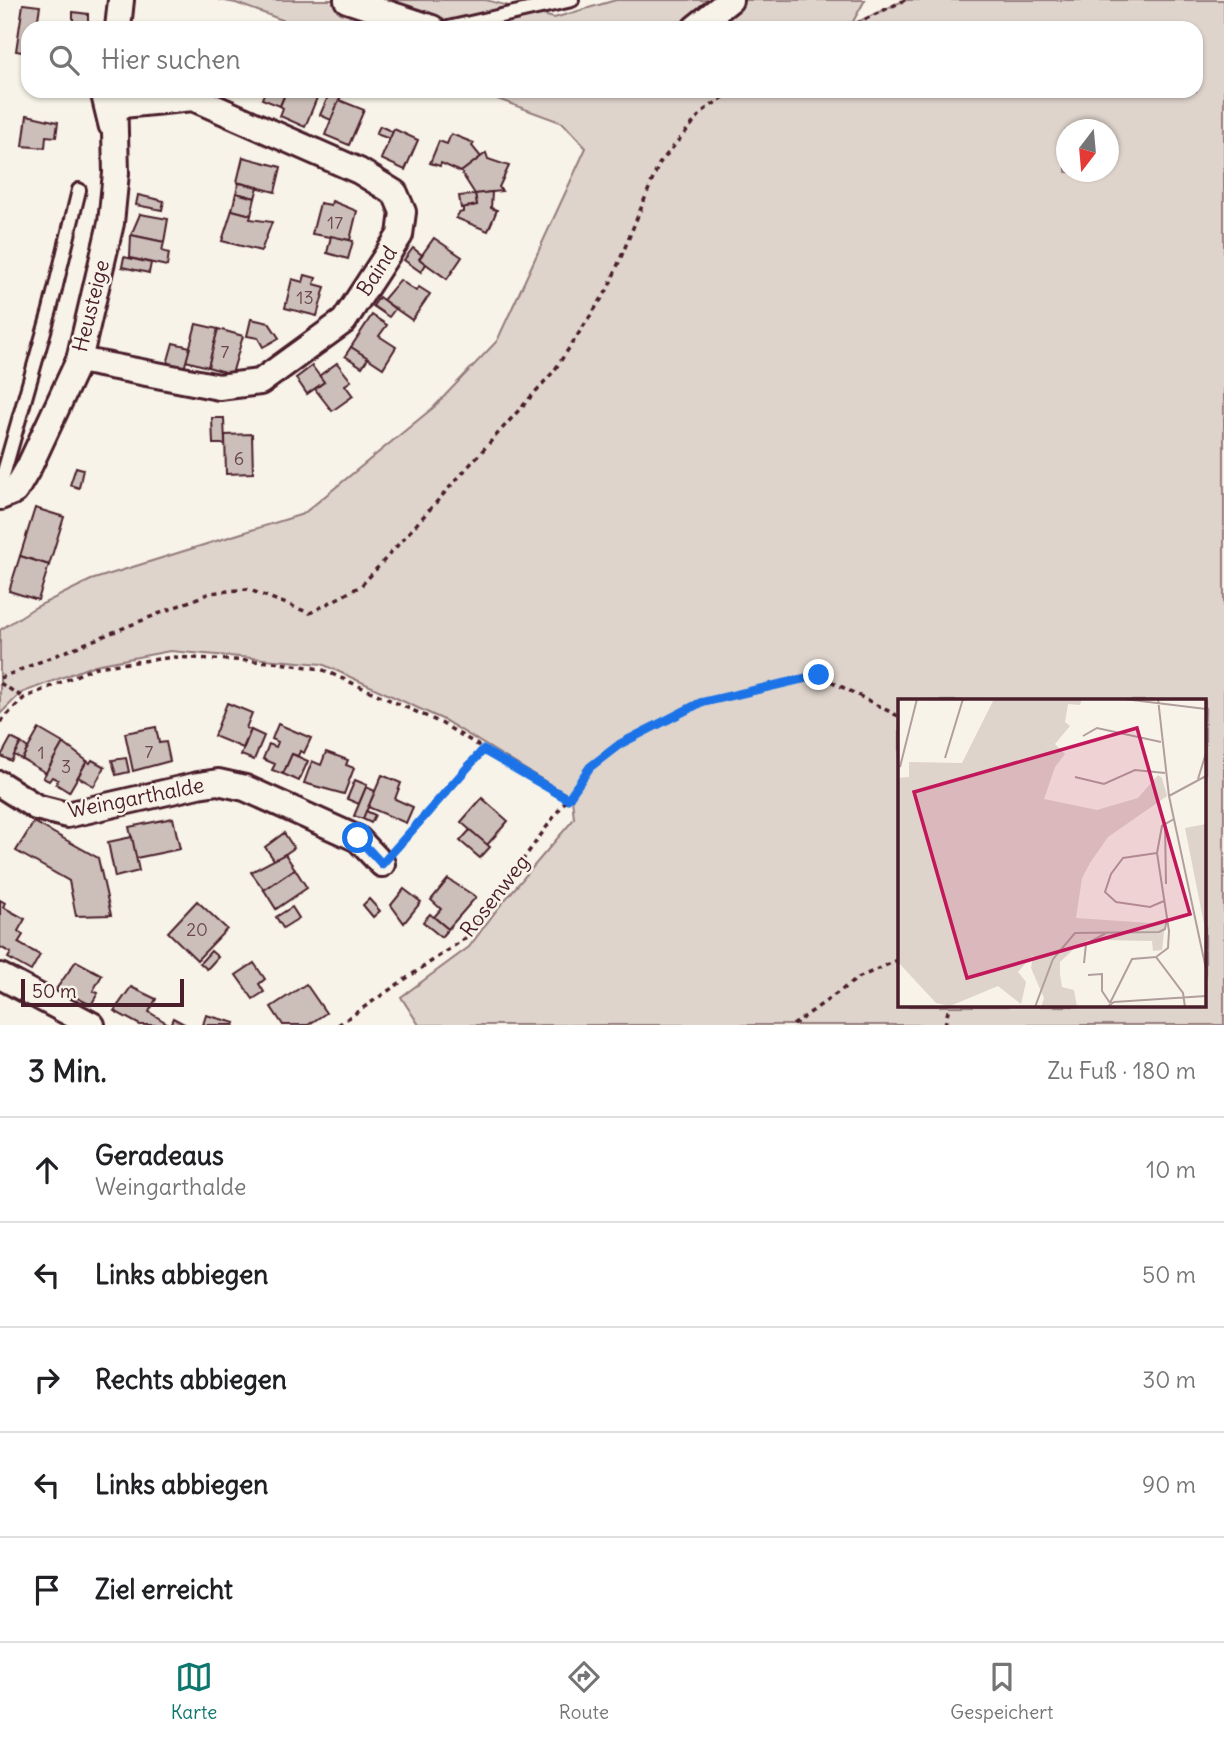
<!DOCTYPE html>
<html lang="de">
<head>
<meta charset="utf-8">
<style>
  :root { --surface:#fff; --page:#f6f6f6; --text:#202124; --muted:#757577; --line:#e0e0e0; --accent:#0f766e }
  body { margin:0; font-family:Delius,sans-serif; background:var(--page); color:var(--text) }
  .compass { position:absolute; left:1056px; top:119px; width:63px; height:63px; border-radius:50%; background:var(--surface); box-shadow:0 2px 5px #0004; rotate:196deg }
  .scale { position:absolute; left:21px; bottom:18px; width:163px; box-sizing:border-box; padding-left:7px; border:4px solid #4a1f2b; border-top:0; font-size:19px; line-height:24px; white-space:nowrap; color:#4a1f2b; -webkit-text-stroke:5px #f7f3e8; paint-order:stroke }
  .stop { position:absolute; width:21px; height:21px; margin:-16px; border:5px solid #1a73e8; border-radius:50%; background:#fff }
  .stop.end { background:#1a73e8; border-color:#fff; box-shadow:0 2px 7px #0008 }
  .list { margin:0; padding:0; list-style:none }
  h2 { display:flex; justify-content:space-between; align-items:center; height:91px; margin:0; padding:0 28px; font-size:30px }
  h2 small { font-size:23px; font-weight:400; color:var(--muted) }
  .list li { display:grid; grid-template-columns:46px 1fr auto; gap:21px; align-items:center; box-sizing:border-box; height:105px; padding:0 28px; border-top:2px solid var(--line) }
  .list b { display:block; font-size:26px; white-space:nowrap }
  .list p { margin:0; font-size:23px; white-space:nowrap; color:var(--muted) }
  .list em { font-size:23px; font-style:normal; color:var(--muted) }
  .icon { flex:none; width:38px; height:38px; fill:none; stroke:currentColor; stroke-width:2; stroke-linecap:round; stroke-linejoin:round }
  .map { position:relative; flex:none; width:1224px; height:1025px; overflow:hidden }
  .search { position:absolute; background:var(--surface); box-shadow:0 2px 5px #0004; left:21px; right:21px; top:21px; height:77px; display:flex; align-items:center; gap:18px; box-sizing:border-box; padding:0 24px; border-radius:21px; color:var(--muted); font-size:26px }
  .sheet { height:616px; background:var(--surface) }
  nav { display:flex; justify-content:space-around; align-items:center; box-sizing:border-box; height:98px; border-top:2px solid var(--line); background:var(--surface); font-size:19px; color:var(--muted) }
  nav a { display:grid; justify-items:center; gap:4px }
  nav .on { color:var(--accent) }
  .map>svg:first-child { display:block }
</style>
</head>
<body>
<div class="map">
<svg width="1224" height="1025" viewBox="0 0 1224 1025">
  <rect width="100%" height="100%" fill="#f7f3e8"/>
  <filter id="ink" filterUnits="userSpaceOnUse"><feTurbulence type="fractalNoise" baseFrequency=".0143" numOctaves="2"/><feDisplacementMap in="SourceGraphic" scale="14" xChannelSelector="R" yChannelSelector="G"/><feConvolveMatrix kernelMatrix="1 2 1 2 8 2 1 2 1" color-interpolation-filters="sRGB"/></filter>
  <g filter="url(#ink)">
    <path fill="#ded4cc" stroke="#947a7c" stroke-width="2" fill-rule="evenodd" d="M219,0H486L554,18L616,0H865L851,25L905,0H1224V1025H419L401,997L469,947L498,908L574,819L572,798L444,720L322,664L170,651L95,665L21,693L0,714V630L34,608L91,580L303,514L434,407L497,341L586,148L563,123L476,91H1196V28H304L236,3ZM1066,130H1108V172H1066ZM900,701H1205V1006H900Z"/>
    <g fill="#ccbfb9" stroke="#4a1f2b" stroke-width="2">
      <polygon points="23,4 40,6 37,25 57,28 28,28 28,53 16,51"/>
      <polygon points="73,12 88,14 88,28 73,28"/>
      <polygon points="154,24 176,25 176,28 154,28"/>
      <polygon points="265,91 286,91 280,106 262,99"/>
      <polygon points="291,91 319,93 305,127 280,116 283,108 280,106 286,92"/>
      <polygon points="330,92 341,96 331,120 320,115"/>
      <polygon points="339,100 364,110 349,145 325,135"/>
      <polygon points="27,115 58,122 56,137 46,136 45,148 23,146"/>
      <polygon points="380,126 393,132 390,139 376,134"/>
      <polygon points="394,129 418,140 405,170 381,159"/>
      <polygon points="451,134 474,143 472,146 481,157 461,172 441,163 440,166 430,163 439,141 447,144"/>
      <polygon points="486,153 488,159 509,166 499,187 502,191 475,194 461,172"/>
      <polygon points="243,157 281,167 275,192 237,182"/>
      <polygon points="239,183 258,187 255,198 236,193"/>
      <polygon points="492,192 491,208 497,210 488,231 456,218 459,213 463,212 463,207 477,205 475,194"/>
      <polygon points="236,193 255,198 251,215 232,210"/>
      <polygon points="475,194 477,205 461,208 459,196"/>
      <polygon points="138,195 164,201 162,210 136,205"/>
      <polygon points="332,201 357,211 350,240 312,234 320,203 331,205"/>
      <polygon points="232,210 251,215 250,219 272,222 261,251 222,241"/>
      <polygon points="140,214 168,219 164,242 131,235"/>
      <polygon points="131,235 164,242 162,251 169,253 167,266 130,258"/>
      <polygon points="331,236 353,241 348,259 327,253"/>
      <polygon points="434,238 462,257 447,279 419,259"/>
      <polygon points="413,248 422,255 419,259 426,264 421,272 404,260"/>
      <polygon points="124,257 151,263 149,273 122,267"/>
      <polygon points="305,275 316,278 314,284 325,287 317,316 285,308 292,279 303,282"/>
      <polygon points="400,280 416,291 419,287 430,294 412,320 383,300"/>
      <polygon points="379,297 395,309 389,317 373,306"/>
      <polygon points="372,315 387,325 379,336 396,347 383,368 351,347"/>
      <polygon points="251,319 269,323 279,338 263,347 258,338 247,336"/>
      <polygon points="196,324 218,329 208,367 186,361"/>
      <polygon points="218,329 243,336 232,374 208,367"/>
      <polygon points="173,343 190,347 184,369 167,364"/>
      <polygon points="351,347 368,358 362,367 345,356"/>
      <polygon points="337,363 351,381 345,385 353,396 332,411 315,389 324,382 319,376"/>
      <polygon points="312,366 324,382 307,394 296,378"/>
      <polygon points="212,418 224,418 225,444 213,444"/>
      <polygon points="252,434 253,473 226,474 225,435"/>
      <polygon points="76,467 83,469 79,488 70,485"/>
      <polygon points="35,508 64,517 49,565 20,556"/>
      <polygon points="20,556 49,565 38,600 9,591"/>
      <polygon points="227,703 252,713 246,728 251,730 243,748 214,736"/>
      <polygon points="278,724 311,738 304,753 300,751 298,756 292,754 283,774 272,770 275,764 263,759 269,744 276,747 278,742 272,739"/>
      <polygon points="156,727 159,743 166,742 170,761 133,771 125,733"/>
      <polygon points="39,729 63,743 46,773 22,759"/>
      <polygon points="251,730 264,736 254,760 241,755"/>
      <polygon points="11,738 21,743 11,761 1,756"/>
      <polygon points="21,743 28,748 22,759 14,755"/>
      <polygon points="63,743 87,761 69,792 56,784 58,780 52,777 49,781 43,778"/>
      <polygon points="326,752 348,760 346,765 354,768 344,794 304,783 312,761 321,765"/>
      <polygon points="292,754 308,761 299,781 283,774"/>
      <polygon points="126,758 129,772 116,775 112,760"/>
      <polygon points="92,760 105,767 94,786 78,777 87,761 90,763"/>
      <polygon points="382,775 401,783 395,799 413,807 406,823 368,807"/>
      <polygon points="355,780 367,785 359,804 347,799"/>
      <polygon points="366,787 375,791 363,819 354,816"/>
      <polygon points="482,798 508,821 487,845 461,822"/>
      <polygon points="366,811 375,815 371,823 363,819"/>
      <polygon points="173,818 180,849 136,858 129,827"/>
      <polygon points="34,822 98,858 111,915 76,916 69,881 16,851"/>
      <polygon points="470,830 490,847 480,858 460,841"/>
      <polygon points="284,833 294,848 275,861 265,847"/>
      <polygon points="132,837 139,871 115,877 108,842"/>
      <polygon points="285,854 295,869 264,890 251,872"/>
      <polygon points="295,869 307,888 276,909 264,890"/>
      <polygon points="448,879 476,897 448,929 434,917 441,909 431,900"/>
      <polygon points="404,889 421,902 404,923 391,905"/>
      <polygon points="369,899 380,911 373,917 363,905"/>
      <polygon points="0,900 5,903 3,907 25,919 18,931 23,935 18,943 40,955 31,971 8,958 11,953 0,947"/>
      <polygon points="197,901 227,929 197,960 168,932"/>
      <polygon points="292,907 299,918 283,928 276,917"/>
      <polygon points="430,914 448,929 441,937 423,922"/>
      <polygon points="211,951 218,957 207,969 200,963"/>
      <polygon points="76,961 102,975 93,991 98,993 91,1005 57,988"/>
      <polygon points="254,963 265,979 259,984 264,992 253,999 236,975"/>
      <polygon points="306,984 326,1013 308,1025 283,1025 271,1007"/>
      <polygon points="131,987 156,999 149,1012 170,1025 140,1025 114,1011"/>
      <polygon points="206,1015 235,1023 234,1025 203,1025"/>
      <polygon points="173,1018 186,1025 170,1025"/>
    </g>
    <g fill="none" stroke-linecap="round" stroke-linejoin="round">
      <defs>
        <g id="lane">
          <polyline points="448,28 572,0"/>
          <polyline points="97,91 106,128"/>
          <polyline points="0,486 50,310 79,190"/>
        </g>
        <g id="street">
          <polyline points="347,0 432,28"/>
          <polyline points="118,28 121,0"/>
          <polyline points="695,28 730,0"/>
          <polyline points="79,360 219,387 260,382 344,321 400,235 403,212 395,193 359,171 193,98 113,106"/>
          <polyline points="0,497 15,491 29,467 79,360 111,223 116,173 114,92"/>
          <polyline points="0,784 36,807 67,815 198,785 218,782 245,788 358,839 382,864"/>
          <polyline points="0,976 92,1025"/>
        </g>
      </defs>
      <use href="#lane" stroke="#4a1f2b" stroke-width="18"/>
      <use href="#street" stroke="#4a1f2b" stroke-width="30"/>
      <g stroke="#4a1f2b" stroke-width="3.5" stroke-dasharray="5 5" stroke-linecap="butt">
        <polyline points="847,28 905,0"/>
        <polyline points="0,678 210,593 247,589 310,613 361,586 554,371 608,289 659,164 703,111 733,91"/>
        <polyline points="0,683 24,698"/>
        <polyline points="0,722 24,698 96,667 174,657 273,662 321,669 441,723 568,799"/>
        <polyline points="398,848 483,750"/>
        <polyline points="338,1025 467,937 590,767 620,744 700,703 819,675 900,717"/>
        <polyline points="793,1025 858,978 900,959"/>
        <polyline points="945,1025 949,1006"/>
      </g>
      <use href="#lane" stroke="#f7f3e8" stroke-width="12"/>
      <use href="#street" stroke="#f7f3e8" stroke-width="24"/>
    </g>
  </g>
  <g fill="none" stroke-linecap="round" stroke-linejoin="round" filter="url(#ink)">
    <polyline stroke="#1a73e8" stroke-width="9" points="358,838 382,864 483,750 568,799 590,767 620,744 700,703 819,675"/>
  </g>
  <g text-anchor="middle" stroke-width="5" stroke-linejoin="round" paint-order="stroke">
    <g font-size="18" fill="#6a474e">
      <text x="335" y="229">17</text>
      <text x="305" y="304">13</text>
      <text x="225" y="358">7</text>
      <text x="239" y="465">6</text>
      <text x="149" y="758">7</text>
      <text x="41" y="759">1</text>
      <text x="66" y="773">3</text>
      <text x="197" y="936">20</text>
    </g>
    <g font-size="21" fill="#4a1f2b" stroke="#f7f3e8">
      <text transform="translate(377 271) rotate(-57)" y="7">Baind</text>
      <text transform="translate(91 306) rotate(-76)" y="7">Heusteige</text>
      <text transform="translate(136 798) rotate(-11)" y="7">Weingarthalde</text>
      <text transform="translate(495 896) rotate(-52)" y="7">Rosenweg</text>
    </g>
  </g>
  <g transform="translate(898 699)">
    <rect width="308" height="308" fill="#f7f3e8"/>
    <path d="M96,0H184L182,6L170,5L167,23L172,27L157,45L167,55L157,68L146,100L199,111L240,99L260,76L264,79L269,97L210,138L192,164L184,179L178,219L267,225L264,251L255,252L254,242L204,241H190L177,249L162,263V275L164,288L176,291L179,308H143L146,299L133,269L135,256L120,273L128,283L123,305L100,287L52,307L38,304L0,263V79L11,78V63L64,64ZM308,125V235L287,129Z" fill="#ded4cc"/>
    <path fill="none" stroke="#b29e9c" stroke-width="2" d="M226,0L308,10M260,0L271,97L308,270M185,37L199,29L263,43M47,59L65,0M2,68L19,0M177,78L206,85L237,71L267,74M300,80L308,54M271,97L308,77M267,124L268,185M259,154L225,159L213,175L207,193L218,203L252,208L266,202M258,258L270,249L271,232L259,154L264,127L276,120M186,264L188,245L208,234M190,276L204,275V292L212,304M212,304L234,260L258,258L285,294L287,308M137,308L155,260L177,234L261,233L267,230L269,219M209,308L216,303L308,297"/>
    <path fill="#c2185b" fill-opacity="0.15" stroke="#c2185b" stroke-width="3.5" d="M239,29L292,215L69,279L16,93Z"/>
    <rect width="308" height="308" fill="none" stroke="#4a1f2b" stroke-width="3.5"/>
  </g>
</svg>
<svg class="compass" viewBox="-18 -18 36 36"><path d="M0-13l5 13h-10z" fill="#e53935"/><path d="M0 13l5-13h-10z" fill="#757577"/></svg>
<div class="scale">50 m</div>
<div class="stop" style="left:358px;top:838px"></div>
<div class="stop end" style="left:819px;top:675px"></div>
<div class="search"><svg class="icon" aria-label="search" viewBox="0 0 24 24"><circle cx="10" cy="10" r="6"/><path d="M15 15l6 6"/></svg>Hier suchen</div>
</div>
<section class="sheet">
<h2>3 Min.<small>Zu Fuß · 180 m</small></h2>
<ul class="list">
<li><svg class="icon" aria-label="ahead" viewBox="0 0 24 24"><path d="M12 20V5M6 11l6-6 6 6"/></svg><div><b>Geradeaus</b><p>Weingarthalde</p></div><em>10 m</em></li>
<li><svg class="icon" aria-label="left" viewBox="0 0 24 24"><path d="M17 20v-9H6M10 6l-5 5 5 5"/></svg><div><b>Links abbiegen</b></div><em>50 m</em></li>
<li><svg class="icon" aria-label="right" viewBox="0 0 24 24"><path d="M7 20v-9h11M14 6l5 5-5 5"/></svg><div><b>Rechts abbiegen</b></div><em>30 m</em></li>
<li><svg class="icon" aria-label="left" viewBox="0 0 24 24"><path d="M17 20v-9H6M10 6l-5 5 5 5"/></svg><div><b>Links abbiegen</b></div><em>90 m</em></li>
<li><svg class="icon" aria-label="arrive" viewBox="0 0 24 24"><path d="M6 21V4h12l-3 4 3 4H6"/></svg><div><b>Ziel erreicht</b></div></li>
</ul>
</section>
<nav>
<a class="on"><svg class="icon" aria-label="map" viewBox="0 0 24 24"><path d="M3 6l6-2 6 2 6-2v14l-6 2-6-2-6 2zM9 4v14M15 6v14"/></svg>Karte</a>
<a><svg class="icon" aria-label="directions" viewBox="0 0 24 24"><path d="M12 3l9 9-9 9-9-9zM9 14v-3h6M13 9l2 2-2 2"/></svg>Route</a>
<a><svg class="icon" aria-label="saved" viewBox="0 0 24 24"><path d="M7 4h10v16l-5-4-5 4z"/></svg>Gespeichert</a>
</nav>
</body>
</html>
